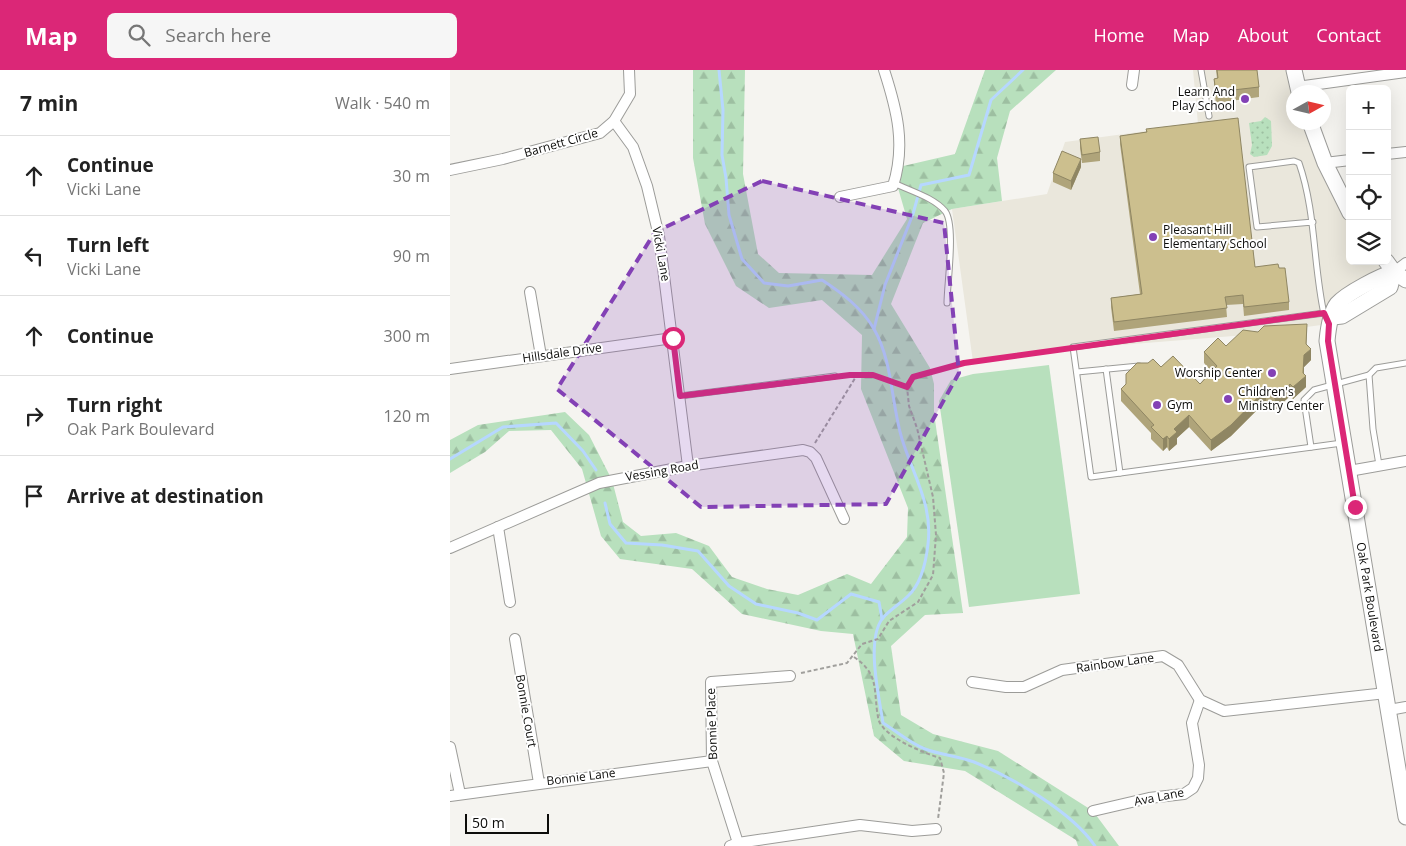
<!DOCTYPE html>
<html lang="en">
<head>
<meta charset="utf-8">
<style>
  :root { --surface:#fff; --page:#f6f6f6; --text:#222; --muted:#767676; --line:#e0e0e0; --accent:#db2777 }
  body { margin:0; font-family:"Open Sans",sans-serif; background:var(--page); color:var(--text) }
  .controls { position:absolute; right:15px; top:15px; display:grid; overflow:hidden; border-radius:8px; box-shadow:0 5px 20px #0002 }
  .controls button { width:45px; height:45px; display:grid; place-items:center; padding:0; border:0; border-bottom:1px solid var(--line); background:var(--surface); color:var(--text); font:25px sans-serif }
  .compass { position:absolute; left:836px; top:15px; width:45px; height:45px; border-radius:50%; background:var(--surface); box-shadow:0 5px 20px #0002; rotate:82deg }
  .scale { position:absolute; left:15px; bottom:12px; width:84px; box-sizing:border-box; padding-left:5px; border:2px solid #0c0c0a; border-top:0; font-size:14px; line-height:18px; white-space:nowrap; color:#0c0c0a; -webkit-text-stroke:4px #fff; paint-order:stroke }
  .stop { position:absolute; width:15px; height:15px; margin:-11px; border:4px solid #db2777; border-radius:50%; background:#fff }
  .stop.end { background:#db2777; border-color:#fff; box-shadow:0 1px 5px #0008 }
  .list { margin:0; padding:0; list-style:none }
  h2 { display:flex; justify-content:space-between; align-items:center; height:65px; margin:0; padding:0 20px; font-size:21px }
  h2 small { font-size:16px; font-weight:400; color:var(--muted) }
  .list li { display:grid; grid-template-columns:32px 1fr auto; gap:15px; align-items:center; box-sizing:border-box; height:80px; padding:0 20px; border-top:1px solid var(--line) }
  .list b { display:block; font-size:19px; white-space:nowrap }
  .list p { margin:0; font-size:16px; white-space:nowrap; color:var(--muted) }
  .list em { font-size:16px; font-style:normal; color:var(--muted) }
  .icon { flex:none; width:28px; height:28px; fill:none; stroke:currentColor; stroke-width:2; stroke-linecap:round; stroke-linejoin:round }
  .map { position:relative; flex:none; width:956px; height:776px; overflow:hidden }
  header { display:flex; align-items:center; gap:30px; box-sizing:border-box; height:70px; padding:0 25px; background:var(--accent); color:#fff }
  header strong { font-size:24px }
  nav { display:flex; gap:28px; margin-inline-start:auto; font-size:18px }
  .search { width:350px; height:45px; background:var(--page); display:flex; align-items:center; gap:12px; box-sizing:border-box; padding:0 18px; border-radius:8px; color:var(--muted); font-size:19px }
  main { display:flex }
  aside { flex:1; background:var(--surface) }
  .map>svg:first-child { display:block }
</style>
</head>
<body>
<header>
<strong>Map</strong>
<div class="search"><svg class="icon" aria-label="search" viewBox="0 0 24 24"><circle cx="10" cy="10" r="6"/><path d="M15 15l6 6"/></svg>Search here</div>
<nav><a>Home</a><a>Map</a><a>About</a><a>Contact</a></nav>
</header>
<main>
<aside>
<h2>7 min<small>Walk · 540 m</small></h2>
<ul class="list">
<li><svg class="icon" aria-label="ahead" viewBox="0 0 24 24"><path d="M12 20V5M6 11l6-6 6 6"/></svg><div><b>Continue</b><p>Vicki Lane</p></div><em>30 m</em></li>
<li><svg class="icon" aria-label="left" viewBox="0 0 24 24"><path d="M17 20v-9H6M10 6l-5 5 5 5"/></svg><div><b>Turn left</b><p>Vicki Lane</p></div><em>90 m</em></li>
<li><svg class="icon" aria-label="ahead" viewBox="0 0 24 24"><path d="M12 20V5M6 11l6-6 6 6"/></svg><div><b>Continue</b></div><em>300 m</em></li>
<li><svg class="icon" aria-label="right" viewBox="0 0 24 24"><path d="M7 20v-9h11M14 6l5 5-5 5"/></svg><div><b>Turn right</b><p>Oak Park Boulevard</p></div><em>120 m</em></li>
<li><svg class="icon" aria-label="arrive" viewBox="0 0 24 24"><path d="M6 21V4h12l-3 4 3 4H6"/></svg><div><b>Arrive at destination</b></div></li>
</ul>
</aside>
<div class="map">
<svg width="956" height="776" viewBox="0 0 956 776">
  <defs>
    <pattern id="grass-dots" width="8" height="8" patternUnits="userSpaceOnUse" patternTransform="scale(1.25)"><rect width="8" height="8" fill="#b8e0bd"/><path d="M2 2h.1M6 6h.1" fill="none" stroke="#9dbfa1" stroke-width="1.8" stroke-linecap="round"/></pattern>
    <pattern id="forest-firs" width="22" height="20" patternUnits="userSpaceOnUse" patternTransform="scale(1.25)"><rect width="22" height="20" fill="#b8e0bd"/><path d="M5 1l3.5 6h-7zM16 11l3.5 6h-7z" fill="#9dbfa1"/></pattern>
  </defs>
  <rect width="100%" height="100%" fill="#f5f4f0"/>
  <polygon fill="#eae7dc" points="743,0 844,0 844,52 860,53 900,143 900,191 936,191 927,207 879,254 796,265 633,278 523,292 502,139 597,124 615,72 748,54"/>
  <polygon fill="url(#grass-dots)" points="815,47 821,51 822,76 817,85 804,87 800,84 802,75 799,53 811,51"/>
  <polygon fill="url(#forest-firs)" points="243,0 295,0 293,104 308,184 329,203 422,205 457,149 448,118 449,97 505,84 535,0 606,0 560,41 547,88 552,131 502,139 473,153 441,234 480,298 484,314 484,343 513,543 475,545 441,576 451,645 483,664 548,681 643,741 669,776 628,776 626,770 515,701 454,691 424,666 403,564 371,561 292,544 242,499 170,489 151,466 132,399 101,360 59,361 35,382 0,403 0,370 28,355 115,342 139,365 162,410 173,452 191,466 226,463 259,476 282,507 317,519 348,525 397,504 421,514 457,467 458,438 411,319 412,265 372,230 319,238 286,216 255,154 243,88"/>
  <polygon fill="#b8e0bd" points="599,295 630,524 519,537 489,331 501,310 523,304"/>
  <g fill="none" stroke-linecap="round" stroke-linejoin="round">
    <g stroke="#b6d7ff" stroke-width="3">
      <path d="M269,0L273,40L272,85L276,108L279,145L292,189L314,213L338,216L372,210C392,223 412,238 424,259C443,292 441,333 452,369C463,405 483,435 478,474C476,492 471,514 458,526C450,534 439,540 432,549C416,572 429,626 433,653C446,661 461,674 475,679C491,685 508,686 524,692C562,707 622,742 645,776"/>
      <polyline points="424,259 435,215 463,144 471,115 519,105 541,30 573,0"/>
      <polyline points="0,389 53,357 106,353 133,381 146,400"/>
      <polyline points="155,433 160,454 176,473 212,475 248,481 279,516 306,534 348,543 367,550 401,524 429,532 432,549"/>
    </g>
    <defs>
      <g id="lane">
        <polyline points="751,0 759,46"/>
        <path d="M444,113C460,121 483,127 495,141C506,155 497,214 497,233"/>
        <path d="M863,152L807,157L799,97L844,91L849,93C866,142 863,194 874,244"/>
        <polyline points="874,243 623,277 641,407 892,373"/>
        <polyline points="656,299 670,403"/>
        <polyline points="627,302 689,296"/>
        <polyline points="230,326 385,306"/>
        <polyline points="861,377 854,330 864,320 919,305"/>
        <polyline points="929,395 923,359 919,305 926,298 956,293"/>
      </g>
      <g id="street">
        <polyline points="682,15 684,0"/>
        <polyline points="847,17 956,2"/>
        <polyline points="164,51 183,77 197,116 209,166 238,396"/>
        <polyline points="937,84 956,82"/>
        <polyline points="875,93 900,90"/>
        <polyline points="0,100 53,89 150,63 164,51 180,24 179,0"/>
        <path d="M390,127L443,116C456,75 447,40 434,0"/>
        <polyline points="944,202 956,193"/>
        <polyline points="80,222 91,286"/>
        <polyline points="0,299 223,268"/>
        <polyline points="899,401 956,391"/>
        <polyline points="48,457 60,532"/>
        <polyline points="0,478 149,413 238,396 353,380 360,382 366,388 394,449"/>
        <polyline points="65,569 89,713"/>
        <polyline points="522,612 556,617 574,617 612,600 713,586 728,595 750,630 774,641 936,623"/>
        <polyline points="939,640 956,637"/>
        <polyline points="0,677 10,724"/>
        <polyline points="0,726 262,691"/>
        <polyline points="643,741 699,728 734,724 743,718 748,708 749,695 742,653 750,630"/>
        <polyline points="288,773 262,691 261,612 340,606"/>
        <polyline points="280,776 288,773 410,755 462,761 486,759"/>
      </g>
      <g id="secondary">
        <polyline points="844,0 849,22"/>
        <polyline points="860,52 875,93 900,143"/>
        <polyline points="936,191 944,202 956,210"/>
        <path id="s1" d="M944,202C930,206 897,223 887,234C880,243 878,260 877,271L956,747"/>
        <polyline points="883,247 892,246 940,217 944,202"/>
      </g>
    </defs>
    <use href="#lane" stroke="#9c9c99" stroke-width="7"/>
    <use href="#street" stroke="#9c9c99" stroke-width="12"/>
    <use href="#secondary" stroke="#9c9c99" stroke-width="17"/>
    <g stroke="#a09f9c" stroke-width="2" stroke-dasharray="4 2.5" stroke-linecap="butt">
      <polyline points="392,306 423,305 457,317"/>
      <polyline points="365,373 407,305"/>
      <path d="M404,587C427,603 424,615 427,641C428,646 428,652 432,656C442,670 474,683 490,688L494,703L488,749"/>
      <polyline points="351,603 397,593 412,574 428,569 439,551 468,532 483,505 486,465 483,427 467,358 459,336 457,317 463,307 514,293 616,278"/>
    </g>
    <use href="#lane" stroke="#fff" stroke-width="5"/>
    <use href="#street" stroke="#fff" stroke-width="10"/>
    <use href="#secondary" stroke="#fff" stroke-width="15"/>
  </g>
  <g fill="#afa47a">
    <polygon points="766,0 791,0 809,17 809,27 766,33 764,19 764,9 767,8"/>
    <polygon points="696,59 805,197 829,198 839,232 839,240 794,246 793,234 776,235 777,247 664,261 661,237 661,228 690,224 670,74 670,66 696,62"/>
    <polygon points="630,69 650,82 650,91 632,93 630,78"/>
    <polygon points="631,97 621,120 603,112 603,103"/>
    <polygon points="856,274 861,290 854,297 854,303 856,317 843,329 840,326 825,340 816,331 781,366 761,381 739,357 727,368 727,374 719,381 717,377 713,381 701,369 701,363 671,331 671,319 711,297 750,314 761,301 754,293 754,282 776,276"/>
  </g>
  <g fill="#8f8663">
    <polygon points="631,89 631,97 621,120 621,111"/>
    <polygon points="857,254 856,283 861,279 861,290 854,297 853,308 856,306 856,317 843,329 843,317"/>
    <polygon points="840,314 840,326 825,340 825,329"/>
    <polygon points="816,319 816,331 781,366 761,381 761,370"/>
    <polygon points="739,345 739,357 727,368 727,374 719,381 719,369 724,359"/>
    <polygon points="717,366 717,377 713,381 713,369"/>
  </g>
  <g fill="#ccbf8e" stroke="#8f8663">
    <polygon points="767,0 807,0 809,17 766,22 764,9 768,8"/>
    <polygon points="788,48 805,197 828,194 829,198 835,198 839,232 794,237 793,225 775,227 777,238 664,252 661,228 692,224 670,66 697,62 696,59"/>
    <polygon points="648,67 650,82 632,85 630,69"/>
    <polygon points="612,81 631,89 621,111 603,103"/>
    <polygon points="857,254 856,274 861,279 854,285 853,303 856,306 843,317 840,314 825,329 816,319 781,355 761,370 739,345 724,359 727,362 719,369 717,366 713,369 701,357 704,355 671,319 676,314 676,304 687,293 698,293 703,289 711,297 723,286 750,314 767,296 754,282 768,268 776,276 793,260 808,262 814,256"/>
  </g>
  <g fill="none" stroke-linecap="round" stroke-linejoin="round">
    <polyline stroke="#db2777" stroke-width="6" points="223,268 230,326 400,305 423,305 457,317 463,307 514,293 874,243 879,254 878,271 905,437"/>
  </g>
  <path fill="#8341b5" fill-opacity="0.2" stroke="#8341b5" stroke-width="4" stroke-dasharray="10 6" stroke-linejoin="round" d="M312,111L494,153L509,303L436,434L251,437L107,319L205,162Z"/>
  <g fill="#8341b5" stroke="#fff" stroke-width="2">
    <circle cx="795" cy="29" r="5"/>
    <circle cx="703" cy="167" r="5"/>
    <circle cx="822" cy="303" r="5"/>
    <circle cx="778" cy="329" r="5"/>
    <circle cx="707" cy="335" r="5"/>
  </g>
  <g text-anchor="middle" stroke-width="4" stroke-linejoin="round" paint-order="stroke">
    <g font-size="12" fill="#0c0c0a" stroke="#fff" text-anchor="start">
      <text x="785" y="26" text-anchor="end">Learn And<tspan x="785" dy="14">Play School</tspan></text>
      <text x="713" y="164">Pleasant Hill<tspan x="713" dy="14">Elementary School</tspan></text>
      <text x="812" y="307" text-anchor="end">Worship Center</text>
      <text x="788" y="326">Children's<tspan x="788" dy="14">Ministry Center</tspan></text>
      <text x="717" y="339">Gym</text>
    </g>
    <g font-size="12" fill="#0c0c0a" stroke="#fff">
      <text transform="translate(111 73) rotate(-16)" y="4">Barnett Circle</text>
      <text transform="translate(211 184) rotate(80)" y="4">Vicki Lane</text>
      <text transform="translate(112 283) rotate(-8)" y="4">Hillsdale Drive</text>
      <text transform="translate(212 401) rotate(-10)" y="4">Vessing Road</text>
      <text dy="4" stroke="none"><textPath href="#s1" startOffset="364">Oak Park Boulevard</textPath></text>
      <text transform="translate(665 593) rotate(-8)" y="4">Rainbow Lane</text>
      <text transform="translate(76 641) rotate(80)" y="4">Bonnie Court</text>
      <text transform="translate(262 654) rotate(-92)" y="4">Bonnie Place</text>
      <text transform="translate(131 707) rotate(-7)" y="4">Bonnie Lane</text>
      <text transform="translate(709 727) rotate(-11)" y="4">Ava Lane</text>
    </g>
  </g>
</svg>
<div class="controls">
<button>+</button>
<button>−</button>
<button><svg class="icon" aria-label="locate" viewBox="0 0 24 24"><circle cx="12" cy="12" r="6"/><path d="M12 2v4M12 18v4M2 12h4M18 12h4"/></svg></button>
<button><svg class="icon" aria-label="layers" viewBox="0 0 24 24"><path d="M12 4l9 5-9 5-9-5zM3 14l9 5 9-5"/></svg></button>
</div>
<svg class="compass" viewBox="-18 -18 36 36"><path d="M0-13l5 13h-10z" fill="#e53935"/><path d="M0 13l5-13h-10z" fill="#767676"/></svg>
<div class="scale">50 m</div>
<div class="stop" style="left:223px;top:268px"></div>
<div class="stop end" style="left:905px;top:437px"></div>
</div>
</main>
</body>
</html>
